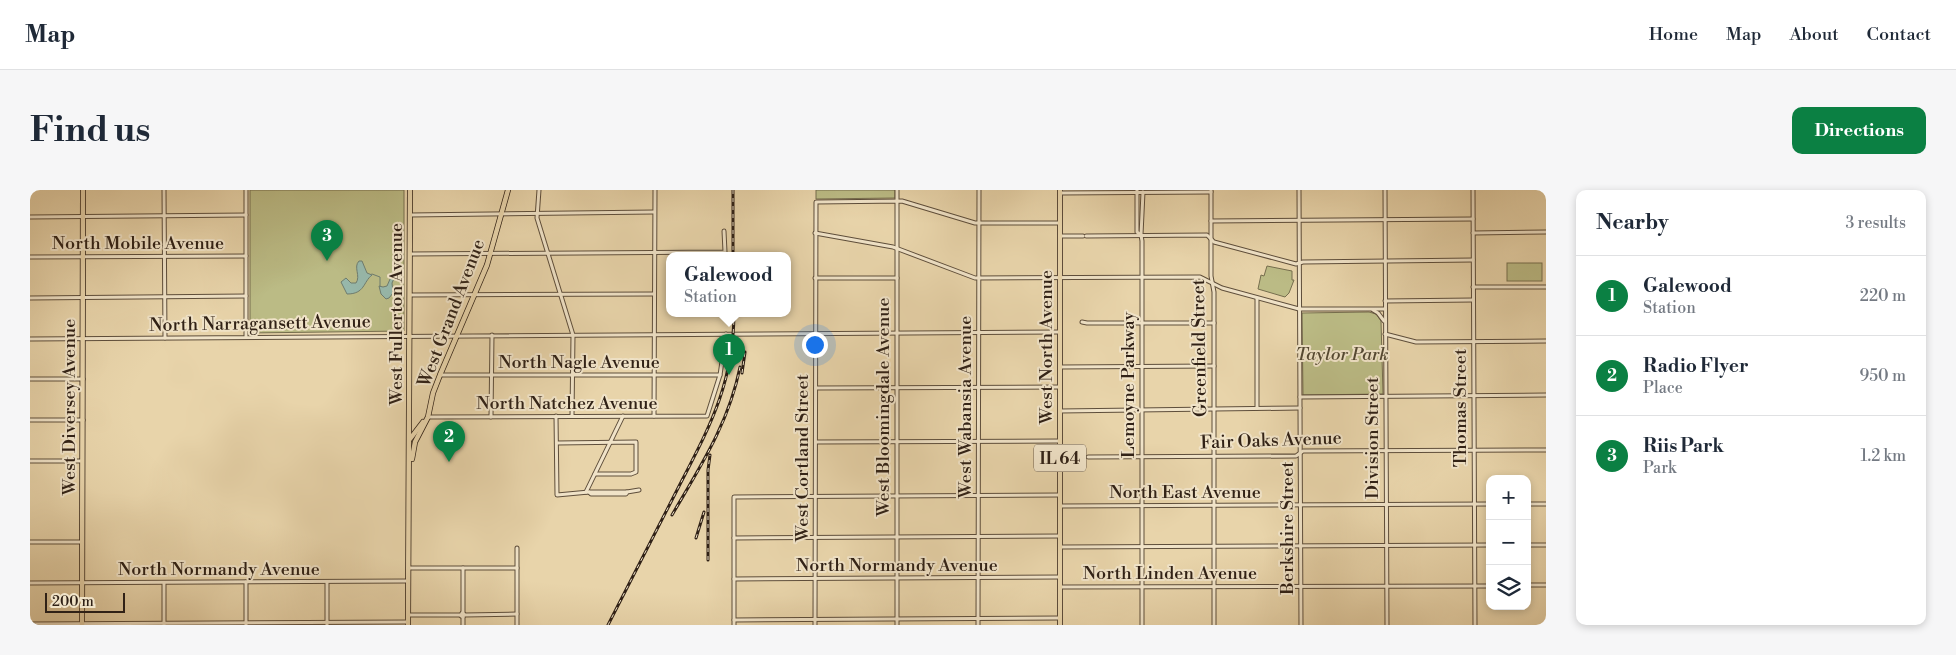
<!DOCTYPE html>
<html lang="en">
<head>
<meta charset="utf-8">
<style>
  :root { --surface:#fff; --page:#f6f6f7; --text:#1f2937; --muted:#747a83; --line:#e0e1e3; --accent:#0b8043 }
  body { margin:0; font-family:"Libre Bodoni",serif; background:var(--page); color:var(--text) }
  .controls { position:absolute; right:15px; bottom:15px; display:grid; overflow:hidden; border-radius:10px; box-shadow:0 2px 8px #0003 }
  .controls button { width:45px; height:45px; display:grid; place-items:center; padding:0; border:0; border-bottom:1px solid var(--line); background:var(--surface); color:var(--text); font:25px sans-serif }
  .scale { position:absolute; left:15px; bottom:12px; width:80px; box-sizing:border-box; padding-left:5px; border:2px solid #302116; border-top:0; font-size:14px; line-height:18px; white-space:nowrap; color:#302116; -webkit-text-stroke:4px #f0e3c8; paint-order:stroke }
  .you { position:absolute; left:784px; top:154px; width:18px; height:18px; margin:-12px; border:4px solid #fff; border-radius:50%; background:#1a73e8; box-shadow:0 0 0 8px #1a73e833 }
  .badge { display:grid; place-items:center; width:32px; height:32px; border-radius:50%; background:var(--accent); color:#fff; font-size:16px; font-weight:700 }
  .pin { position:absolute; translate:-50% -41px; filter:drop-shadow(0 1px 2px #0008) }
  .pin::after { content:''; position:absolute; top:26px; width:18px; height:15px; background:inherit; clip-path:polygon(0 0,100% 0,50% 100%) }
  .popup { position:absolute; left:636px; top:62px; width:125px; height:65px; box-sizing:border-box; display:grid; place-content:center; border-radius:10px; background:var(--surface); filter:drop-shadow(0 1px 4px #0005); font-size:16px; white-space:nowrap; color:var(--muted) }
  .popup b { font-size:19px; color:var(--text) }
  .popup::after { content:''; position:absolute; left:50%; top:100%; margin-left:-10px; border:10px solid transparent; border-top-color:var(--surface) }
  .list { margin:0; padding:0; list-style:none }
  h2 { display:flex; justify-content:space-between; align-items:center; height:65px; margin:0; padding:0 20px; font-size:21px }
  h2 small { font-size:16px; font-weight:400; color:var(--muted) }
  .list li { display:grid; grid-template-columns:32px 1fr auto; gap:15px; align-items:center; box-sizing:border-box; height:80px; padding:0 20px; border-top:1px solid var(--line) }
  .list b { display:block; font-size:19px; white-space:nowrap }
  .list p { margin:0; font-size:16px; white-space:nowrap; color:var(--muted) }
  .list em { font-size:16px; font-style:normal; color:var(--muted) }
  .icon { flex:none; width:28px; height:28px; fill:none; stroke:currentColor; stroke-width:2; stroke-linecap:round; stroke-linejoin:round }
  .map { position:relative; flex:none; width:1516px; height:435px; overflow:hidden; border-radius:10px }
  header { display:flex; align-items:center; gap:30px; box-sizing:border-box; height:70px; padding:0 25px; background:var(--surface); border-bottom:1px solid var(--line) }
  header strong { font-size:24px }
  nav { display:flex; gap:28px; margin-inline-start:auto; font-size:18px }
  .intro { display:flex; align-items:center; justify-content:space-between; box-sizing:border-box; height:120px; padding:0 30px }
  h1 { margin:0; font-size:35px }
  .button { padding:12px 22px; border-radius:10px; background:var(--accent); color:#fff; font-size:18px; font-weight:700 }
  main { display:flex; gap:30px; padding:0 30px }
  aside { flex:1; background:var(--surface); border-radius:10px; box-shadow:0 2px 8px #0003 }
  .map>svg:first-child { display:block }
</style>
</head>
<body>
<header>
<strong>Map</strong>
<nav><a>Home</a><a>Map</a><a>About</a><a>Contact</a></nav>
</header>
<div class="intro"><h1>Find us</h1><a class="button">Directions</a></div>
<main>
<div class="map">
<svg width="1516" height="435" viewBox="0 0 1516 435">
  <rect width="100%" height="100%" fill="#e8d4aa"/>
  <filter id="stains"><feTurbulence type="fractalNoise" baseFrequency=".004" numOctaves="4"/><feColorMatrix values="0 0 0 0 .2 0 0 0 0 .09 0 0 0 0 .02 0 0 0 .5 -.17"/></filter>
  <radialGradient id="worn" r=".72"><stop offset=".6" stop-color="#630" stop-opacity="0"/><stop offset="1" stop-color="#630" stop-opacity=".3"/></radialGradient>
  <g fill="#bbbb85" stroke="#766e4e">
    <polygon points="220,0 374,0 374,141 220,143"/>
    <polygon points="786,0 865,0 865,8 786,9"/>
    <rect x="1477" y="73" width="35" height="18"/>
    <polygon points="1237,76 1262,81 1262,90 1264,90 1259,103 1255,107 1228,99 1231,85 1234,86"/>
    <polygon points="1339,122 1346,124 1351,131 1353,204 1273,205 1272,123"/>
  </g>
  <g fill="#97b8ab" stroke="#6e7c6f">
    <path d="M329,71H332L337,83L342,85C333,92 335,104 317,104L311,92L316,88L321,93H326C331,86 323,77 329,71Z"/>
    <polygon points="364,80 367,82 362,93 363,103 359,108 356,109 351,104 349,96 353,97 357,96"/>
  </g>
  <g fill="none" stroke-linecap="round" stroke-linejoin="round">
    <polyline stroke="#6e7c6f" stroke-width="1" points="342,84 350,87 350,96"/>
    <defs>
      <g id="minor">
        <polyline points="134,0 135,148"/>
        <polyline points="216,0 216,147"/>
        <polyline points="509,0 507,28 543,145 542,226"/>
        <polyline points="1107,0 1107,42 1111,45 1112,51 1112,435"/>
        <polyline points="1181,0 1181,86 1184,102 1184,435"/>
        <polyline points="1269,0 1271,435"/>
        <polyline points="1355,0 1357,435"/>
        <polyline points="1443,0 1445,435"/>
        <polyline points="1030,3 1181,2"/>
        <polyline points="380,25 624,22"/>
        <polyline points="0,27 216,25"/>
        <polyline points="1181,31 1443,29"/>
        <polyline points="785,43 863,57 945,88 1170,87 1192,98 1269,119 1355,119"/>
        <polyline points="1443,43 1516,42"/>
        <polyline points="1111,45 1113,2"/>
        <polyline points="1030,46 1053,46"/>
        <polyline points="1056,46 1177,45 1184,52 1266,74 1273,72 1443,70"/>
        <polyline points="380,64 695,62 694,41"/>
        <polyline points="0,67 216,66"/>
        <polyline points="785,88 867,88"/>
        <polyline points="1443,97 1516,97"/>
        <polyline points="380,105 624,104"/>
        <polyline points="0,108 216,106"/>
        <polyline points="1355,111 1443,110"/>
        <polyline points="1343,120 1348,123 1354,131"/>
        <polyline points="1052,132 1057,133 1184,133"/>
        <polyline points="1355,144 1386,152 1516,151"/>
        <polyline points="0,149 1030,142"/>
        <polyline points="1030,177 1184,176"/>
        <polyline points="410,185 690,185"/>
        <polyline points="0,189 53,189"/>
        <polyline points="786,198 1030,197"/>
        <polyline points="1270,207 1516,205"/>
        <polyline points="1227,218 1227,108"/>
        <polyline points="1030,221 1270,218"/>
        <polyline points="526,226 527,305 559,302"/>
        <polyline points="624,226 625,0"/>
        <polyline points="398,227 677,226 690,185 696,144"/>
        <polyline points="461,227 462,145"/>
        <polyline points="0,230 53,230"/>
        <polyline points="786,252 1030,251"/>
        <polyline points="527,253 606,252 606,282 601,284 565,284"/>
        <polyline points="1058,267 1266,266 1273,261 1516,260"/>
        <polyline points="1030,268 1052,267"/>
        <polyline points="0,271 52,271"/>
        <polyline points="556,302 593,226"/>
        <polygon points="559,302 597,302 596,304 561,304"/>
        <polyline points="597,302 609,300"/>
        <polyline points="1497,314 1516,314"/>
        <polyline points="1030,316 1460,314"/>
        <polyline points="704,348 1030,346"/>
        <polyline points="0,352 52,352"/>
        <polyline points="1497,355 1516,355"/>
        <polyline points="1030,357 1460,355"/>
        <polyline points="379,378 487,378"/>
        <polyline points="704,389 1030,387"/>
        <polyline points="0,393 378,391"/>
        <polyline points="1497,395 1516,395"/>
        <polyline points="1030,397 1460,396"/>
        <polygon points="432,423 434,424 433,427 431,426"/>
        <polyline points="433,423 433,378"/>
        <polyline points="379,425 431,425"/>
        <polyline points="435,425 487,424"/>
        <polyline points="433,427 433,435"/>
        <polyline points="704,430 1030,428"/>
        <polyline points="0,434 378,432"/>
        <polyline points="134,435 134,393"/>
        <polyline points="216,435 216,392"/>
        <polyline points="297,435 297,392"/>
        <polyline points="487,435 487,358"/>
        <polyline points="704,435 704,307 1030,305"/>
        <polyline points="785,435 786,12 872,11 945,33 1030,33"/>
        <polyline points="867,435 867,0"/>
        <polyline points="948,435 949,0"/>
      </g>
      <g id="major">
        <polyline points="380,249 393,232"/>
        <polyline points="382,269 385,252 398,227 403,203 410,185 457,75 478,0"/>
        <polyline points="52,435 53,0"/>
        <polyline points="378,435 380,0"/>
        <polyline points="1030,435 1030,0"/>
      </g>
    </defs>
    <use href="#minor" stroke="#5e4e3b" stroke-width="5"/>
    <use href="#major" stroke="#302116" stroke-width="6"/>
    <use href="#minor" stroke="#f0e3c8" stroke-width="3"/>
    <use href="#major" stroke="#e8d4aa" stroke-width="4.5"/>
    <defs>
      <g id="rail">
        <polyline points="703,0 703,66"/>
        <polyline points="712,183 715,162"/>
        <path d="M642,325C670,277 699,233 710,177"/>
        <polyline points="666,348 674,322"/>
        <polyline points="678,370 678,280 680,265"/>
        <path d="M578,435C600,392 622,349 644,306C677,241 703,199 704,124"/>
      </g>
    </defs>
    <use href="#rail" stroke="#302116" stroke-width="3"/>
    <use href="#rail" stroke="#f0e3c8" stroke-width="1" stroke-dasharray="4" stroke-linecap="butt"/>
  </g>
  <g text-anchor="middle" stroke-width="4" stroke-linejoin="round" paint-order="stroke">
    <rect fill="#f0e3c8" stroke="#6a5b4b" stroke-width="1" x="1004" y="254.5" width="52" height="27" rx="4"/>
    <g font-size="16" font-weight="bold" fill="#302116">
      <text x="1030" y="274">IL 64</text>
    </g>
    <g font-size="18" fill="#302116" stroke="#f0e3c8">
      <text x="108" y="59">North Mobile Avenue</text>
      <text transform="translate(421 123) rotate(-69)" y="6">West Grand Avenue</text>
      <text transform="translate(366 124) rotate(-90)" y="6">West Fullerton Avenue</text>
      <text transform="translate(230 133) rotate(-1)" y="6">North Narragansett Avenue</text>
      <text transform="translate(1016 157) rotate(-90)" y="6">West North Avenue</text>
      <text transform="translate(1169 158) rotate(-91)" y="6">Greenfield Street</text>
      <text x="549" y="178">North Nagle Avenue</text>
      <text transform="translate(1098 195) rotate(-90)" y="6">Lemoyne Parkway</text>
      <text x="537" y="219">North Natchez Avenue</text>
      <text transform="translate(39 217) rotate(-90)" y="6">West Diversey Avenue</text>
      <text transform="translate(853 217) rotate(-90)" y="6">West Bloomingdale Avenue</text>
      <text transform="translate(935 217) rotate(-90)" y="6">West Wabansia Avenue</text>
      <text transform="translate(1430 218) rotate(-90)" y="6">Thomas Street</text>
      <text transform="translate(1342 248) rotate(-90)" y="6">Division Street</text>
      <text transform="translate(1241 250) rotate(-2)" y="6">Fair Oaks Avenue</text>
      <text transform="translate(772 268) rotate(-90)" y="6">West Cortland Street</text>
      <text x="1155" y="308">North East Avenue</text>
      <text transform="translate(1257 338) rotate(-90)" y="6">Berkshire Street</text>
      <text x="867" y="381">North Normandy Avenue</text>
      <text x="189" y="385">North Normandy Avenue</text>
      <text x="1140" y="389">North Linden Avenue</text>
    </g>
    <g font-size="18" font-style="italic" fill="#534832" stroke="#f0e3c8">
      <text x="1312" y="170">Taylor Park</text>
    </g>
  </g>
  <rect width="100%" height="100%" filter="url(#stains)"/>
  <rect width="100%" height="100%" fill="url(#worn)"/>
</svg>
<div class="controls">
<button>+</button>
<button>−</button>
<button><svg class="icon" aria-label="layers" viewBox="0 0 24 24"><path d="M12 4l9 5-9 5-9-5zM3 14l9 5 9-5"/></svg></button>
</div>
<div class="scale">200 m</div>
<div class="you"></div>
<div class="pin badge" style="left:699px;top:185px">1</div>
<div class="popup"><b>Galewood</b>Station</div>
<div class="pin badge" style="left:419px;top:272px">2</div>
<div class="pin badge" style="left:297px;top:71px">3</div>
</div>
<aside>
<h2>Nearby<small>3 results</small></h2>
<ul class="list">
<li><span class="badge">1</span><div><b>Galewood</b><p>Station</p></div><em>220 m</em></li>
<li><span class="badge">2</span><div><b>Radio Flyer</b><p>Place</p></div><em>950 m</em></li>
<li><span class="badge">3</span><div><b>Riis Park</b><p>Park</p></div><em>1.2 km</em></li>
</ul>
</aside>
</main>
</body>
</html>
